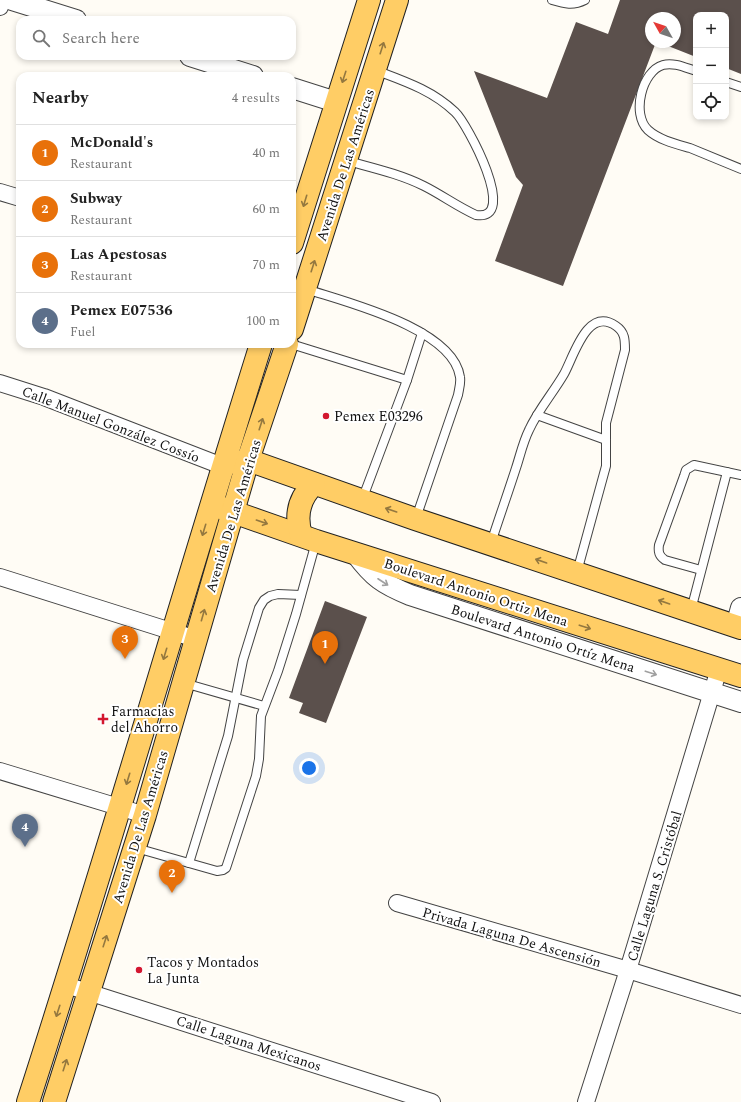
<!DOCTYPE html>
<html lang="en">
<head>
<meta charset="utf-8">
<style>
  :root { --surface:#fff; --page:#f2f2f2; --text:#222; --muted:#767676; --line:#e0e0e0; --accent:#0f766e }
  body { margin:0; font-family:Spectral,serif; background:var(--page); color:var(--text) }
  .controls { position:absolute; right:12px; top:12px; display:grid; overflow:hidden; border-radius:8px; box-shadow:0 2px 6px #0003 }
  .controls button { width:36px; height:36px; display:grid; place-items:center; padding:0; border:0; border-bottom:1px solid var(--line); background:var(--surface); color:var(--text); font:20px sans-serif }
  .compass { position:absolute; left:645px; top:12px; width:36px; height:36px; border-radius:50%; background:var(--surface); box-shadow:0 2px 6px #0003; rotate:310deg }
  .you { position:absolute; left:309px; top:768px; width:14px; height:14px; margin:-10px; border:3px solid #fff; border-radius:50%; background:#1a73e8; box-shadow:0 0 0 6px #1a73e833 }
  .badge { display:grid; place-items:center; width:26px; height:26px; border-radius:50%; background:var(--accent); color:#fff; font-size:13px; font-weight:700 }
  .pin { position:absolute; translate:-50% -33px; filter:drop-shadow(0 1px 2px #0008) }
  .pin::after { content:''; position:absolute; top:21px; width:14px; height:12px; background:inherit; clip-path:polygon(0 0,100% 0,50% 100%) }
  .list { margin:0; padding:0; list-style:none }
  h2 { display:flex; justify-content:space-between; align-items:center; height:52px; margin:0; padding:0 16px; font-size:17px }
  h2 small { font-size:13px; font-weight:400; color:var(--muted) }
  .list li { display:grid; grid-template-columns:26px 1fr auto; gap:12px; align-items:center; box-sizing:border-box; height:56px; padding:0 16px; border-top:1px solid var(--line) }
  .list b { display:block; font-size:15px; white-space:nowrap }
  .list p { margin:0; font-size:13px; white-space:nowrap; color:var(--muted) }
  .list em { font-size:13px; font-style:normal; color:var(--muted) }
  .icon { flex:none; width:22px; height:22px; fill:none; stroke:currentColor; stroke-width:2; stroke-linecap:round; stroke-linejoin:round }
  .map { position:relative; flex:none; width:741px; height:1102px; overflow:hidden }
  .search { position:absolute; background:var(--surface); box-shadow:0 2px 6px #0003; left:16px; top:16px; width:280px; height:44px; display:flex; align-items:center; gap:10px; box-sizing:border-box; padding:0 14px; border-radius:12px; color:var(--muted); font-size:15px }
  .panel { position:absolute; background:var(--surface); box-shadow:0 2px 6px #0003; left:16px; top:72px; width:280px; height:276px; border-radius:12px }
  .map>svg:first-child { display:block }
</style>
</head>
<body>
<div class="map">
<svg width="741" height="1102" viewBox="0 0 741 1102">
  <rect width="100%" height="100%" fill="#fffcf5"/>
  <g fill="#5b504c">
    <polygon points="620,0 741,0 741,74 726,68 726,15 696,15 696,57 658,42 675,42 675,18 651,18 651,42 656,42 563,286 495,261 523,185 516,177 474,71 547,98 576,22 608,34"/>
    <polygon points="325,601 367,617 326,723 299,713 303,703 289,698"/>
  </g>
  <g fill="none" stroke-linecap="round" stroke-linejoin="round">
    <defs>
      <g id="service">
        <path d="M552,0C565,4 573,6 585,0"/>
        <path d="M696,71C686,68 674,62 663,65C642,71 631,114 648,130C659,140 676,144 690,148C707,155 724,162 741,169"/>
        <polyline points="726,82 741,87"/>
        <path d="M348,161C373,168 400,174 424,186C442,195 458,207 476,215C520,222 467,123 455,112C432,90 404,81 375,70"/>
        <path d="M306,289C345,302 453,328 460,377C461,383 459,389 458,395L416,518"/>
        <polyline points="291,344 407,380"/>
        <polyline points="537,415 606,440"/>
        <polyline points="362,500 407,380 422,333"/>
        <path d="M491,543C499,518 508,493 516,468C520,456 523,442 529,430C538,410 553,393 564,374C574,356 587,306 616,326C625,332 625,340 625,350L606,423V466L577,572"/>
        <path d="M701,570L665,560C659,556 658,552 659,545L684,476L686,470L694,465L741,475"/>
        <polyline points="691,610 727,472"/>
        <polyline points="184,683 264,706"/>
        <polyline points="136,848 217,871 223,870 226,868 256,776 259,759 261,716 278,671 296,614 316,542"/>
        <polyline points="189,863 228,736 243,660 259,608 264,600 270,596 278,594 301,595"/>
      </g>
      <g id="minor">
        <polyline points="0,7 2,0"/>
        <polyline points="0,192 20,198"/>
        <polyline points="0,383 44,397 222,466"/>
        <polyline points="0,577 196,639"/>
        <polyline points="0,771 145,815"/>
        <polyline points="397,903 628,970 741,1005"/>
        <polyline points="66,985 432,1102"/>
        <polyline points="586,1102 628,970 719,669"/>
      </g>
      <g id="tertiary">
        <polyline points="12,0 76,20"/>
        <polyline points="190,56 253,76"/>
        <polyline points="292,88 336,102"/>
        <path d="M356,554C373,577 383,584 410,595L741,702"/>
        <polyline points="736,626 741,608"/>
      </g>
      <g id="primary">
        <polyline points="292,243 369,0"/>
        <polyline points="292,329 397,0"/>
        <polyline points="235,463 248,460 415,519 741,628"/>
        <polyline points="219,507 316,541 741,676"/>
        <path d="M301,535C295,515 299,498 314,484"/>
        <path d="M28,1102C109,851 182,596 261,344"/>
        <polyline points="54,1102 145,815 248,460 287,344"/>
      </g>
    </defs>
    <use href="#service" stroke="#444" stroke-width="10"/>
    <use href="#minor" stroke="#444" stroke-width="18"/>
    <use href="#tertiary" stroke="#444" stroke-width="22"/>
    <use href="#primary" stroke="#222" stroke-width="24"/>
    <use href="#service" stroke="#fff" stroke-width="8"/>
    <use href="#minor" stroke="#fff" stroke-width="16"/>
    <use href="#tertiary" stroke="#fff" stroke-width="20"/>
    <use href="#primary" stroke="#ffcd65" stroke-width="22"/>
  </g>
  <defs><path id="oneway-shaft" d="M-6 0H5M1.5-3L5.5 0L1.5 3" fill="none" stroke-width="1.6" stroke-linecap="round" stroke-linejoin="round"/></defs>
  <g stroke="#94783f">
    <use href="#oneway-shaft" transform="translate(382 48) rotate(-72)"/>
    <use href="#oneway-shaft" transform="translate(344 77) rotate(108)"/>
    <use href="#oneway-shaft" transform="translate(305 201) rotate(107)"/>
    <use href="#oneway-shaft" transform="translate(313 266) rotate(-72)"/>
    <use href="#oneway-shaft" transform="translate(261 424) rotate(-72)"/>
    <use href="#oneway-shaft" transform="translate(391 510) rotate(-161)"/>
    <use href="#oneway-shaft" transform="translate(262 522) rotate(19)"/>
    <use href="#oneway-shaft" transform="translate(204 530) rotate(107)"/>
    <use href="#oneway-shaft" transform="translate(541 561) rotate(-161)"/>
    <use href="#oneway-shaft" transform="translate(664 602) rotate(-161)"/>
    <use href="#oneway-shaft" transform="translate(203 615) rotate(-74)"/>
    <use href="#oneway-shaft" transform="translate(585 627) rotate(18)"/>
    <use href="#oneway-shaft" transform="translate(165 654) rotate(107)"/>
    <use href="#oneway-shaft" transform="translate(128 779) rotate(107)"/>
    <use href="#oneway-shaft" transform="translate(105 941) rotate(-72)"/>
    <use href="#oneway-shaft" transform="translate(58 1011) rotate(108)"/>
    <use href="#oneway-shaft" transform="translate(65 1065) rotate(-72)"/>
  </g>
  <g stroke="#a0a0a0">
    <use href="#oneway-shaft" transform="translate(383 582) rotate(33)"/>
    <use href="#oneway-shaft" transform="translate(651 673) rotate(18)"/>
  </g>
  <g fill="#d3172f" stroke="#fff" stroke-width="1.5">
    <circle cx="326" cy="416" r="4"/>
    <path d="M101 713h4v4h4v4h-4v4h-4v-4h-4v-4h4z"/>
    <circle cx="139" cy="970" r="4"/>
  </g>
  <g text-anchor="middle" stroke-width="4" stroke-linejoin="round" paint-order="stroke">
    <g font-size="14" fill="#111" stroke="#fff">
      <text transform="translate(345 165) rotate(-72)" y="5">Avenida De Las Américas</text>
      <text transform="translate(111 424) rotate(21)" y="5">Calle Manuel González Cossío</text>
      <text transform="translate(233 516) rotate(-73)" y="5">Avenida De Las Américas</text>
      <text transform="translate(476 592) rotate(18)" y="5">Boulevard Antonio Ortiz Mena</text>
      <text transform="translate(543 638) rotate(18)" y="5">Boulevard Antonio Ortíz Mena</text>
      <text transform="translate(140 827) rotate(-73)" y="5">Avenida De Las Américas</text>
      <text transform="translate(654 886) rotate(-73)" y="5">Calle Laguna S. Cristóbal</text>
      <text transform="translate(512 937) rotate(16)" y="5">Privada Laguna De Ascensión</text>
      <text transform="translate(249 1043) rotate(18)" y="5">Calle Laguna Mexicanos</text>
    </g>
    <g font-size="14" fill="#111" stroke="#fff" text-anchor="start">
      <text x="334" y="421">Pemex E03296</text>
      <text x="111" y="716">Farmacias<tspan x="111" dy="16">del Ahorro</tspan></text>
      <text x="147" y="967">Tacos y Montados<tspan x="147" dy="16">La Junta</tspan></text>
    </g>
  </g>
</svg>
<div class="controls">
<button>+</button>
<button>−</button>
<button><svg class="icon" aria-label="locate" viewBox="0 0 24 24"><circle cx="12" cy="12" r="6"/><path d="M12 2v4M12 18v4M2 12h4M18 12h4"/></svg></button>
</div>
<svg class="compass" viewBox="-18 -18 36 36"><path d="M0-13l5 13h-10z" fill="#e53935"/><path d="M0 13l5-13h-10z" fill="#767676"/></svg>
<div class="you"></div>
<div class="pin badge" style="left:325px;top:664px;background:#e8710a">1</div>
<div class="pin badge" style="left:172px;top:893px;background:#e8710a">2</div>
<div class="pin badge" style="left:125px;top:659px;background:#e8710a">3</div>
<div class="pin badge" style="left:25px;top:847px;background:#5c6f8a">4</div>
<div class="search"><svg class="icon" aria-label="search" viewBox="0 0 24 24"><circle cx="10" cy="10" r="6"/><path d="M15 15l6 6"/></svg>Search here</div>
<section class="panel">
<h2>Nearby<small>4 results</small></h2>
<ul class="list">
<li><span class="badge" style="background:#e8710a">1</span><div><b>McDonald's</b><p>Restaurant</p></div><em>40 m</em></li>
<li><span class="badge" style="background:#e8710a">2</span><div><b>Subway</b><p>Restaurant</p></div><em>60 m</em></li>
<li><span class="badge" style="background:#e8710a">3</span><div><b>Las Apestosas</b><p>Restaurant</p></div><em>70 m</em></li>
<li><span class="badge" style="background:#5c6f8a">4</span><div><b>Pemex E07536</b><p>Fuel</p></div><em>100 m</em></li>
</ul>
</section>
</div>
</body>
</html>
